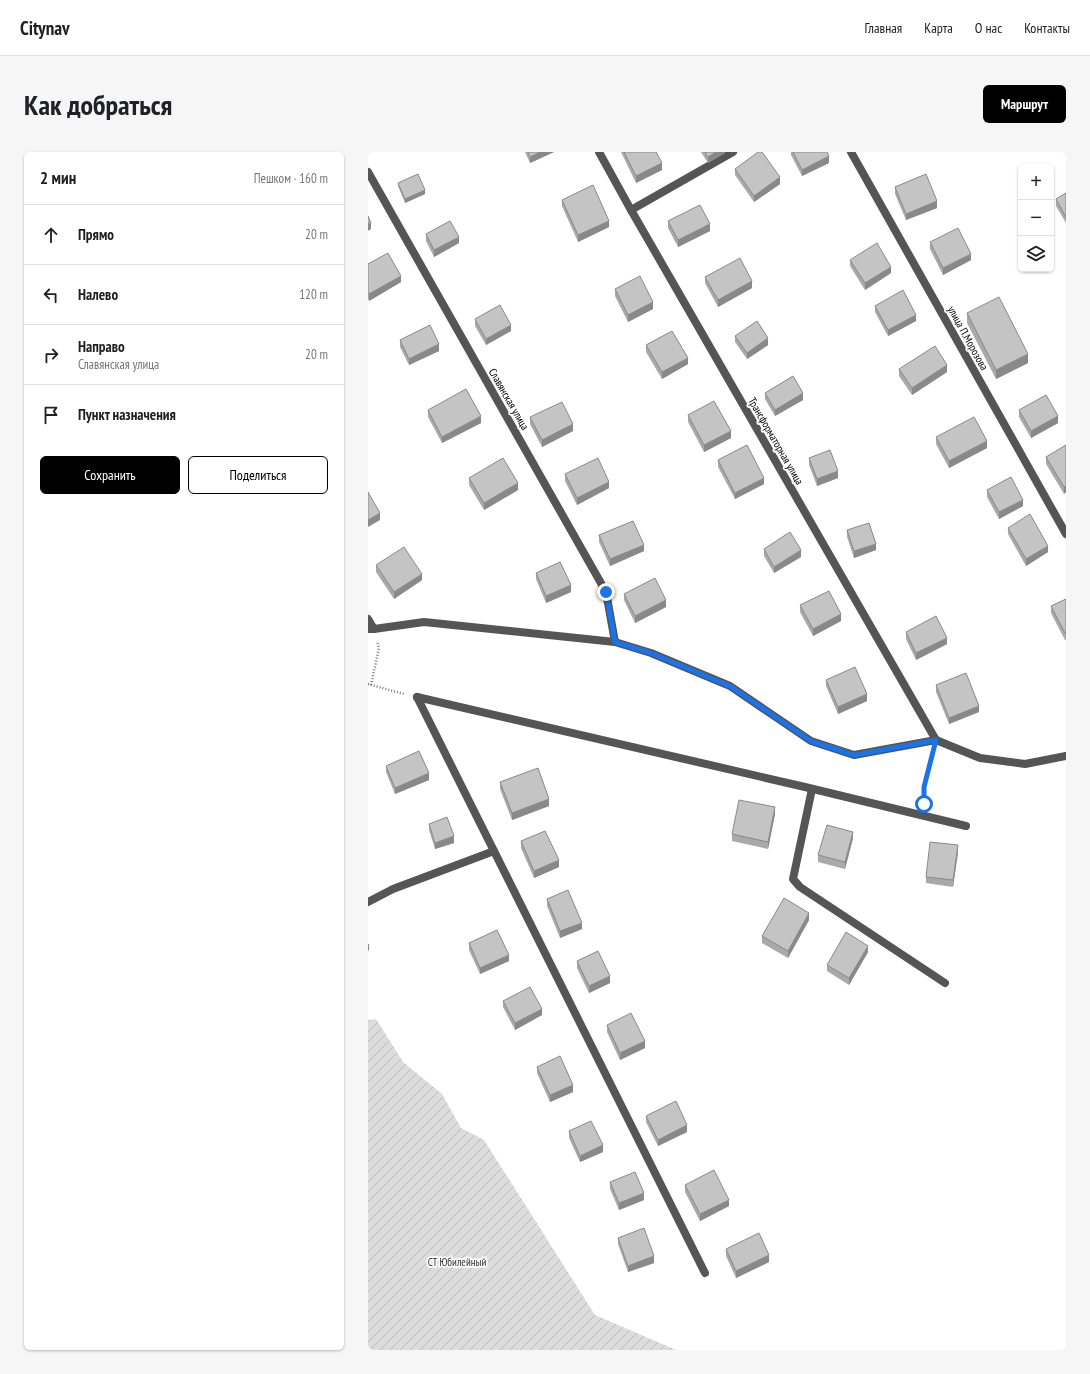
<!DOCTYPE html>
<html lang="ru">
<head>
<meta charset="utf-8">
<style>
  :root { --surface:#fff; --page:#f6f6f6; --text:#202124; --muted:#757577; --line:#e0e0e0; --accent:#000 }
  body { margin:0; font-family:"PT Sans Narrow",sans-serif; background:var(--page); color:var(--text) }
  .controls { position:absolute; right:12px; top:12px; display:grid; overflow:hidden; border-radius:6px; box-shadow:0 1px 3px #0004 }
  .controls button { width:36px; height:36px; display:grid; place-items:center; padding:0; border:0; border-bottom:1px solid var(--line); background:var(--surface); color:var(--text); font:20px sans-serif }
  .stop { position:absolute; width:12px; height:12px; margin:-9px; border:3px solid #1a73e8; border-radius:50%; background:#fff }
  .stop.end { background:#1a73e8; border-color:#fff; box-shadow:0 1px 4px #0008 }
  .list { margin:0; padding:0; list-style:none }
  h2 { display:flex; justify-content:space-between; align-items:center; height:52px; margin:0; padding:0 16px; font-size:17px }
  h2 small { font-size:13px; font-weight:400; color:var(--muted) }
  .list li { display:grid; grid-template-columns:26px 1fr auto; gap:12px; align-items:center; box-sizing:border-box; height:60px; padding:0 16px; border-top:1px solid var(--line) }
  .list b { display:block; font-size:15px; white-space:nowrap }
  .list p { margin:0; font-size:13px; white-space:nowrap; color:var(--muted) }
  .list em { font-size:13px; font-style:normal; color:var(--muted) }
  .actions { display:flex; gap:8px; padding:12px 16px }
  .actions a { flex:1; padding:9px 0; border:1px solid var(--accent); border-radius:6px; text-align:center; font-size:14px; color:var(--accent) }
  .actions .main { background:var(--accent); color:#fff }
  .icon { flex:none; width:22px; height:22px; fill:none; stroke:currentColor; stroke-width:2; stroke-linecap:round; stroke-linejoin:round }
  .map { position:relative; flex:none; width:698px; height:1198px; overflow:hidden; border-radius:6px }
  header { display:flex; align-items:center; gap:24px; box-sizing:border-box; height:56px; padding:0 20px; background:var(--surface); border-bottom:1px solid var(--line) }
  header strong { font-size:19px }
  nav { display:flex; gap:22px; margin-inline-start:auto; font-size:14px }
  .intro { display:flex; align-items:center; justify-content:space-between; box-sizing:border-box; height:96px; padding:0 24px }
  h1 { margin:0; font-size:28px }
  .button { padding:10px 18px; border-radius:6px; background:var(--accent); color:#fff; font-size:14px; font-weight:700 }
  main { display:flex; gap:24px; padding:0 24px }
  aside { flex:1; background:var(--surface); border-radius:6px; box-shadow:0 1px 3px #0004 }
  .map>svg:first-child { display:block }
</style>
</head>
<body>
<header>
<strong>Citynav</strong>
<nav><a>Главная</a><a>Карта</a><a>О нас</a><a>Контакты</a></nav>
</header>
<div class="intro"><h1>Как добраться</h1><a class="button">Маршрут</a></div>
<main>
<aside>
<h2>2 мин<small>Пешком · 160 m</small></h2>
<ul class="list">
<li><svg class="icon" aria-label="ahead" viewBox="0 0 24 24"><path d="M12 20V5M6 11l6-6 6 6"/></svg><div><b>Прямо</b></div><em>20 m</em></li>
<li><svg class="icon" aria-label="left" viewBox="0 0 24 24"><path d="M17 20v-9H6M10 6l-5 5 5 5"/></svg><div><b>Налево</b></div><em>120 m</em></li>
<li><svg class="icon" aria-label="right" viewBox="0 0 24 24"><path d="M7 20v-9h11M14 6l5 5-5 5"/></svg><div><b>Направо</b><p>Славянская улица</p></div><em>20 m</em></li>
<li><svg class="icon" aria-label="arrive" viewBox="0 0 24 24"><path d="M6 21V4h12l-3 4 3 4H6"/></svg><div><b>Пункт назначения</b></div></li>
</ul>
<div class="actions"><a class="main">Сохранить</a><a>Поделиться</a></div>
</aside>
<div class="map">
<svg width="698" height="1198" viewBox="0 0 698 1198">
  <defs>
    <pattern id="garden-furrows" width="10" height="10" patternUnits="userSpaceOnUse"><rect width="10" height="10" fill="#dcdcdc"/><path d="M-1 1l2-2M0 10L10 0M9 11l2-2" fill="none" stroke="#bbb"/></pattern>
  </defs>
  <rect width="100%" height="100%" fill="#fff"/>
  <polygon fill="url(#garden-furrows)" points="8,867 35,910 74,942 93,976 116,988 227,1163 308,1198 0,1198 0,868"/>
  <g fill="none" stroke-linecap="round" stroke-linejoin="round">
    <g stroke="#777" stroke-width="2.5" stroke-dasharray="1 2" stroke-linecap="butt">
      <polyline points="0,532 36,542"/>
      <polyline points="3,533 11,496 9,489"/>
      <polyline points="556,651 556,635 564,603"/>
    </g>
    <g stroke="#555" stroke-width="8">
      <polyline points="0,477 6,477 56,470 247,490 283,501 362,534 443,589 486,603 568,588 612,606 657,612 698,604"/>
      <polyline points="49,545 437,635 598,674"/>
      <polyline points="444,637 425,727 432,735 577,831"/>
    </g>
    <g stroke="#555" stroke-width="8">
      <polyline points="231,0 263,58 568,588"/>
      <polyline points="483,0 698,382"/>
      <polyline points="0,20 238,440 247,490"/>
      <polyline points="263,58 365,0"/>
      <polyline points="0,467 6,477"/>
      <polyline points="49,545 337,1121"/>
      <polyline points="0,750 25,737 126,699"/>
    </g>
  </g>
  <g fill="#a9a9a9">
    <polygon points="157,0 186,0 162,11"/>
    <polygon points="253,0 288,0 294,18 268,31"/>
    <polygon points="333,0 357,0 357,1 340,11"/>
    <polygon points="423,0 459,0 461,11 434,24 423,3"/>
    <polygon points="367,17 412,32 386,50 367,23"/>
    <polygon points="30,31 57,42 37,51 30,34"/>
    <polygon points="527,35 569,56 538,68 527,42"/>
    <polygon points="698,41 698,71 688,54 688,47"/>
    <polygon points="194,48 241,75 210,90 194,54"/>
    <polygon points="300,69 342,79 310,95 300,76"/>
    <polygon points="58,82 91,91 66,105 58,89"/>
    <polygon points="562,90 603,108 575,123 562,97"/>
    <polygon points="482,108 523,121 497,138 482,114"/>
    <polygon points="0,112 33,130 1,149 0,147"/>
    <polygon points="337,125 384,136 350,155 337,131"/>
    <polygon points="247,137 285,157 260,170 247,144"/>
    <polygon points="507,154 548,169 520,184 507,160"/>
    <polygon points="599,161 660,211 628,227 599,171"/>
    <polygon points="107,167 143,179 118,193 107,174"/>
    <polygon points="367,184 400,193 379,207 367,190"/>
    <polygon points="32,188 71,199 41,213 32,195"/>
    <polygon points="278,193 320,212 294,227 278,200"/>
    <polygon points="531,217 579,220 544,243 531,224"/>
    <polygon points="397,241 435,248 407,264 397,247"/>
    <polygon points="60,258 113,271 74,291 60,265"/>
    <polygon points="651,258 690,271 663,286 651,265"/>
    <polygon points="320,263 363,286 336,300 320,270"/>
    <polygon points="162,265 205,279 174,295 162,272"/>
    <polygon points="568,285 619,296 581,316 568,292"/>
    <polygon points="698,293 698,340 696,342 678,312 678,305"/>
    <polygon points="441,306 470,326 449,334 441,313"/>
    <polygon points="350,308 396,332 367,347 350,315"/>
    <polygon points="197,322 241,336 209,353 197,329"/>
    <polygon points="101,326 150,338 116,358 101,333"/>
    <polygon points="619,338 655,354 631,367 619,345"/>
    <polygon points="640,376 680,400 658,414 640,382"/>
    <polygon points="479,378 508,398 486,406 479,385"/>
    <polygon points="231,383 276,399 242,414 231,390"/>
    <polygon points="396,397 433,405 406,421 396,404"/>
    <polygon points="8,413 54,428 26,447 8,420"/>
    <polygon points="168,421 203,440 178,451 168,427"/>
    <polygon points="256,442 298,455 267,471 256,448"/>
    <polygon points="698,447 698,488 697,488 683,461 683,454"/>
    <polygon points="432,453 473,469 445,484 432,460"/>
    <polygon points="538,480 579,492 548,508 538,487"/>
    <polygon points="458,528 499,549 470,562 458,534"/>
    <polygon points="568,533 611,560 581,572 568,540"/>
    <polygon points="18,614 61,628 27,642 18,620"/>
    <polygon points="132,630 181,654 144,668 132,637"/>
    <polygon points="407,662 400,697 364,689 364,682"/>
    <polygon points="61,672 86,691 67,697 61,678"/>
    <polygon points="485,686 477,717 450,710 450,703"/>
    <polygon points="153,689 191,715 166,726 153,696"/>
    <polygon points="590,700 585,735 558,731 558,725"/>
    <polygon points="179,747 214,777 192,786 179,754"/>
    <polygon points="441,768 420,806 394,791 394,784"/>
    <polygon points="101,791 141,809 112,822 101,798"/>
    <polygon points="500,800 481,833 459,819 459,813"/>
    <polygon points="209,809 242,831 221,841 209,816"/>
    <polygon points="135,849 174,863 147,878 135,855"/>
    <polygon points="239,873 277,896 252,908 239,880"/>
    <polygon points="169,915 205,940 182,950 169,921"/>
    <polygon points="278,964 319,980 290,994 278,970"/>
    <polygon points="201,979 235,1000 212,1010 201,986"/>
    <polygon points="242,1030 276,1048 251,1058 242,1037"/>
    <polygon points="317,1033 361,1054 332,1069 317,1040"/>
    <polygon points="250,1086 286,1111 260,1120 250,1092"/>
    <polygon points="358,1097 401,1110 368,1126 358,1104"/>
  </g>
  <g fill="#898989">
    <polygon points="172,0 186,0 162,11 162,5"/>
    <polygon points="348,0 357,0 357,1 340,11 340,5"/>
    <polygon points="461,4 461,11 434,24 434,18"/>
    <polygon points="294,11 294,18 268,31 268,24"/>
    <polygon points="412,25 412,32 386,50 386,44"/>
    <polygon points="57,38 57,42 37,51 37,47"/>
    <polygon points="569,49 569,56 538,68 538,62"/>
    <polygon points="241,69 241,75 210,90 210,83"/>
    <polygon points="3,71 3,77 0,79 0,72"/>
    <polygon points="342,72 342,79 310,95 310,88"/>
    <polygon points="91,85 91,91 66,105 66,98"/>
    <polygon points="603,102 603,108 575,123 575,116"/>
    <polygon points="523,115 523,121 497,138 497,131"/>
    <polygon points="33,124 33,130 1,149 1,142"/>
    <polygon points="384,129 384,136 350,155 350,148"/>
    <polygon points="285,150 285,157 260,170 260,163"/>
    <polygon points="548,163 548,169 520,184 520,178"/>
    <polygon points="143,173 143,179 118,193 118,187"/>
    <polygon points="400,186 400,193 379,207 379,201"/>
    <polygon points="71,192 71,199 41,213 41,207"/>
    <polygon points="660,202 660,211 628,227 628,218"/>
    <polygon points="320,206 320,212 294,227 294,220"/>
    <polygon points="579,213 579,220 544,243 544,236"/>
    <polygon points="435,241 435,248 407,264 407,258"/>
    <polygon points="113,264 113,271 74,291 74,285"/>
    <polygon points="690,264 690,271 663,286 663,279"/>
    <polygon points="205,272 205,279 174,295 174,288"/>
    <polygon points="363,279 363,286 336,300 336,293"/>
    <polygon points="619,289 619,296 581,316 581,309"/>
    <polygon points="470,319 470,326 449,334 449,327"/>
    <polygon points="396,326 396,332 367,347 367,341"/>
    <polygon points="241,330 241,336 209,353 209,346"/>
    <polygon points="150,331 150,338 116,358 116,351"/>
    <polygon points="698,334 698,340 696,342 696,335"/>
    <polygon points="655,348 655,354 631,367 631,360"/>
    <polygon points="12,361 12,368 0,375 0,368"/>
    <polygon points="508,392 508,398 486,406 486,399"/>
    <polygon points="276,393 276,399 242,414 242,407"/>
    <polygon points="680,394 680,400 658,414 658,407"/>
    <polygon points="433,398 433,405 406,421 406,415"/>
    <polygon points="54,422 54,428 26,447 26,440"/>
    <polygon points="203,433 203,440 178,451 178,444"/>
    <polygon points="298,448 298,455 267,471 267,464"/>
    <polygon points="473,462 473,469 445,484 445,477"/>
    <polygon points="579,486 579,492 548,508 548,501"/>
    <polygon points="499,542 499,549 470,562 470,555"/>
    <polygon points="611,554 611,560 581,572 581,566"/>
    <polygon points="61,621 61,628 27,642 27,636"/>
    <polygon points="181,647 181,654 144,668 144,661"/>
    <polygon points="407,655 407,662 400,697 400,690"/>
    <polygon points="485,680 485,686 477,717 477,710"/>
    <polygon points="86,684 86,691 67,697 67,691"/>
    <polygon points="590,693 590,700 585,735 585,728"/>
    <polygon points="191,708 191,715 166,726 166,719"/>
    <polygon points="441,761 441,768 420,806 420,799"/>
    <polygon points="214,771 214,777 192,786 192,779"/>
    <polygon points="0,792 1,792 1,798 0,799"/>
    <polygon points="500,794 500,800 481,833 481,826"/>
    <polygon points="141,803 141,809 112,822 112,816"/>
    <polygon points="242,824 242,831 221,841 221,834"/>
    <polygon points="174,857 174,863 147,878 147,871"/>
    <polygon points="277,889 277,896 252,908 252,901"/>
    <polygon points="205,933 205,940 182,950 182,943"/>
    <polygon points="319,973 319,980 290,994 290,988"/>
    <polygon points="235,993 235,1000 212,1010 212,1004"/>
    <polygon points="276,1041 276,1048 251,1058 251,1051"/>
    <polygon points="361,1048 361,1054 332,1069 332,1062"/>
    <polygon points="401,1103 401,1110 368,1126 368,1119"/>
    <polygon points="286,1104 286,1111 260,1120 260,1114"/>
  </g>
  <g fill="#c4c4c4" stroke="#898989">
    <polygon points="160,0 172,0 162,5"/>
    <polygon points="256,0 288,0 294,11 268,24"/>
    <polygon points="337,0 348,0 340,5"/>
    <polygon points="390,0 394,0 412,25 386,44 367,17"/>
    <polygon points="425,0 459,0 461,4 434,18"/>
    <polygon points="50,22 57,38 37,47 30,31"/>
    <polygon points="558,22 569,49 538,62 527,35"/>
    <polygon points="225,33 241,69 210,83 194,48"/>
    <polygon points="698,41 698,65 688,47"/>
    <polygon points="332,53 342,72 310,88 300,69"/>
    <polygon points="0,64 3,71 0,72"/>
    <polygon points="82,69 91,85 66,98 58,82"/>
    <polygon points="590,76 603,102 575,116 562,90"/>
    <polygon points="509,91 523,115 497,131 482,108"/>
    <polygon points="20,101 33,124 1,142 0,140 0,112"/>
    <polygon points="372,106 384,129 350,148 337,125"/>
    <polygon points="272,124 285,150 260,163 247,137"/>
    <polygon points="535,138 548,163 520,178 507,154"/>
    <polygon points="631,145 660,202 628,218 599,161"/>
    <polygon points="132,153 143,173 118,187 107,167"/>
    <polygon points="389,169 400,186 379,201 367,184"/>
    <polygon points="62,173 71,192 41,207 32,188"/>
    <polygon points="304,179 320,206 294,220 278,193"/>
    <polygon points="567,194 579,213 544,236 531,217"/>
    <polygon points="425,224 435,241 407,258 397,241"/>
    <polygon points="98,237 113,264 74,285 60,258"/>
    <polygon points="678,243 690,264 663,279 651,258"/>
    <polygon points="346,249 363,279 336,293 320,263"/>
    <polygon points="194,250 205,272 174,288 162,265"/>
    <polygon points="606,265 619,289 581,309 568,285"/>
    <polygon points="379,293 396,326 367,341 350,308"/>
    <polygon points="698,293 698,334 696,335 678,305"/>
    <polygon points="462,298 470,319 449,327 441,306"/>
    <polygon points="135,306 150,331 116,351 101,326"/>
    <polygon points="230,306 241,330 209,346 197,322"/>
    <polygon points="643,325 655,348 631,360 619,338"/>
    <polygon points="0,340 12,361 0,368"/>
    <polygon points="662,362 680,394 658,407 640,376"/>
    <polygon points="265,369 276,393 242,407 231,383"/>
    <polygon points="501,371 508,392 486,399 479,378"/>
    <polygon points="422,380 433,398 406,415 396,397"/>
    <polygon points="36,395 54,422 26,440 8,413"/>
    <polygon points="192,410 203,433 178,444 168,421"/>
    <polygon points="287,426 298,448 267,464 256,442"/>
    <polygon points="461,439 473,462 445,477 432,453"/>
    <polygon points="698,447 698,481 697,481 683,454"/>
    <polygon points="568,464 579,486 548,501 538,480"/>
    <polygon points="487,515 499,542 470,555 458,528"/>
    <polygon points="598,521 611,554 581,566 568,533"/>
    <polygon points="51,599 61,621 27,636 18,614"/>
    <polygon points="170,616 181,647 144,661 132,630"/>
    <polygon points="371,648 407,655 400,690 364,682"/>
    <polygon points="79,665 86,684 67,691 61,672"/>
    <polygon points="459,673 485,680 477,710 450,703"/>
    <polygon points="177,679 191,708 166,719 153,689"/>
    <polygon points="562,690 590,693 585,728 558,725"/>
    <polygon points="200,738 214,771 192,779 179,747"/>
    <polygon points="416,746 441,761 420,799 394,784"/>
    <polygon points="129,778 141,803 112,816 101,791"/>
    <polygon points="478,780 500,794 481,826 459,813"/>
    <polygon points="230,799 242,824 221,834 209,809"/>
    <polygon points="162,835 174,857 147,871 135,849"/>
    <polygon points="263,861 277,889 252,901 239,873"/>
    <polygon points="192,904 205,933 182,943 169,915"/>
    <polygon points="308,949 319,973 290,988 278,964"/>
    <polygon points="223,969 235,993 212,1004 201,979"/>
    <polygon points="346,1018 361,1048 332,1062 317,1033"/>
    <polygon points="267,1020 276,1041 251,1051 242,1030"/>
    <polygon points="276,1076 286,1104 260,1114 250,1086"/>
    <polygon points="391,1081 401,1103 368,1119 358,1097"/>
  </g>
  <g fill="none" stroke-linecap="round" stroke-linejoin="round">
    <polyline stroke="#1a73e8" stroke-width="5" points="238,440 247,490 283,501 362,534 443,589 486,603 568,588 556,635 556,652"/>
  </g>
  <g text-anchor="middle" stroke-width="3.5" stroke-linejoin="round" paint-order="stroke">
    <g font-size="11" fill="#000" stroke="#fff">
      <text transform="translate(600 186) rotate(61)" y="4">улица П.Морозова</text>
      <text transform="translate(141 247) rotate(60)" y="4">Славянская улица</text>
      <text transform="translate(408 289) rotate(60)" y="4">Трансформаторная улица</text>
    </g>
    <g font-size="11" fill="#333" stroke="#fff">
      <text x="89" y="1114">СТ Юбилейный</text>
    </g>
  </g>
</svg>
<div class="controls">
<button>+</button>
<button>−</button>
<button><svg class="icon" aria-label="layers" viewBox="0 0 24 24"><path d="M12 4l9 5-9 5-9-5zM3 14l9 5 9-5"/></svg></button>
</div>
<div class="stop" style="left:556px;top:652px"></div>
<div class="stop end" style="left:238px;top:440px"></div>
</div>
</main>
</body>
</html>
